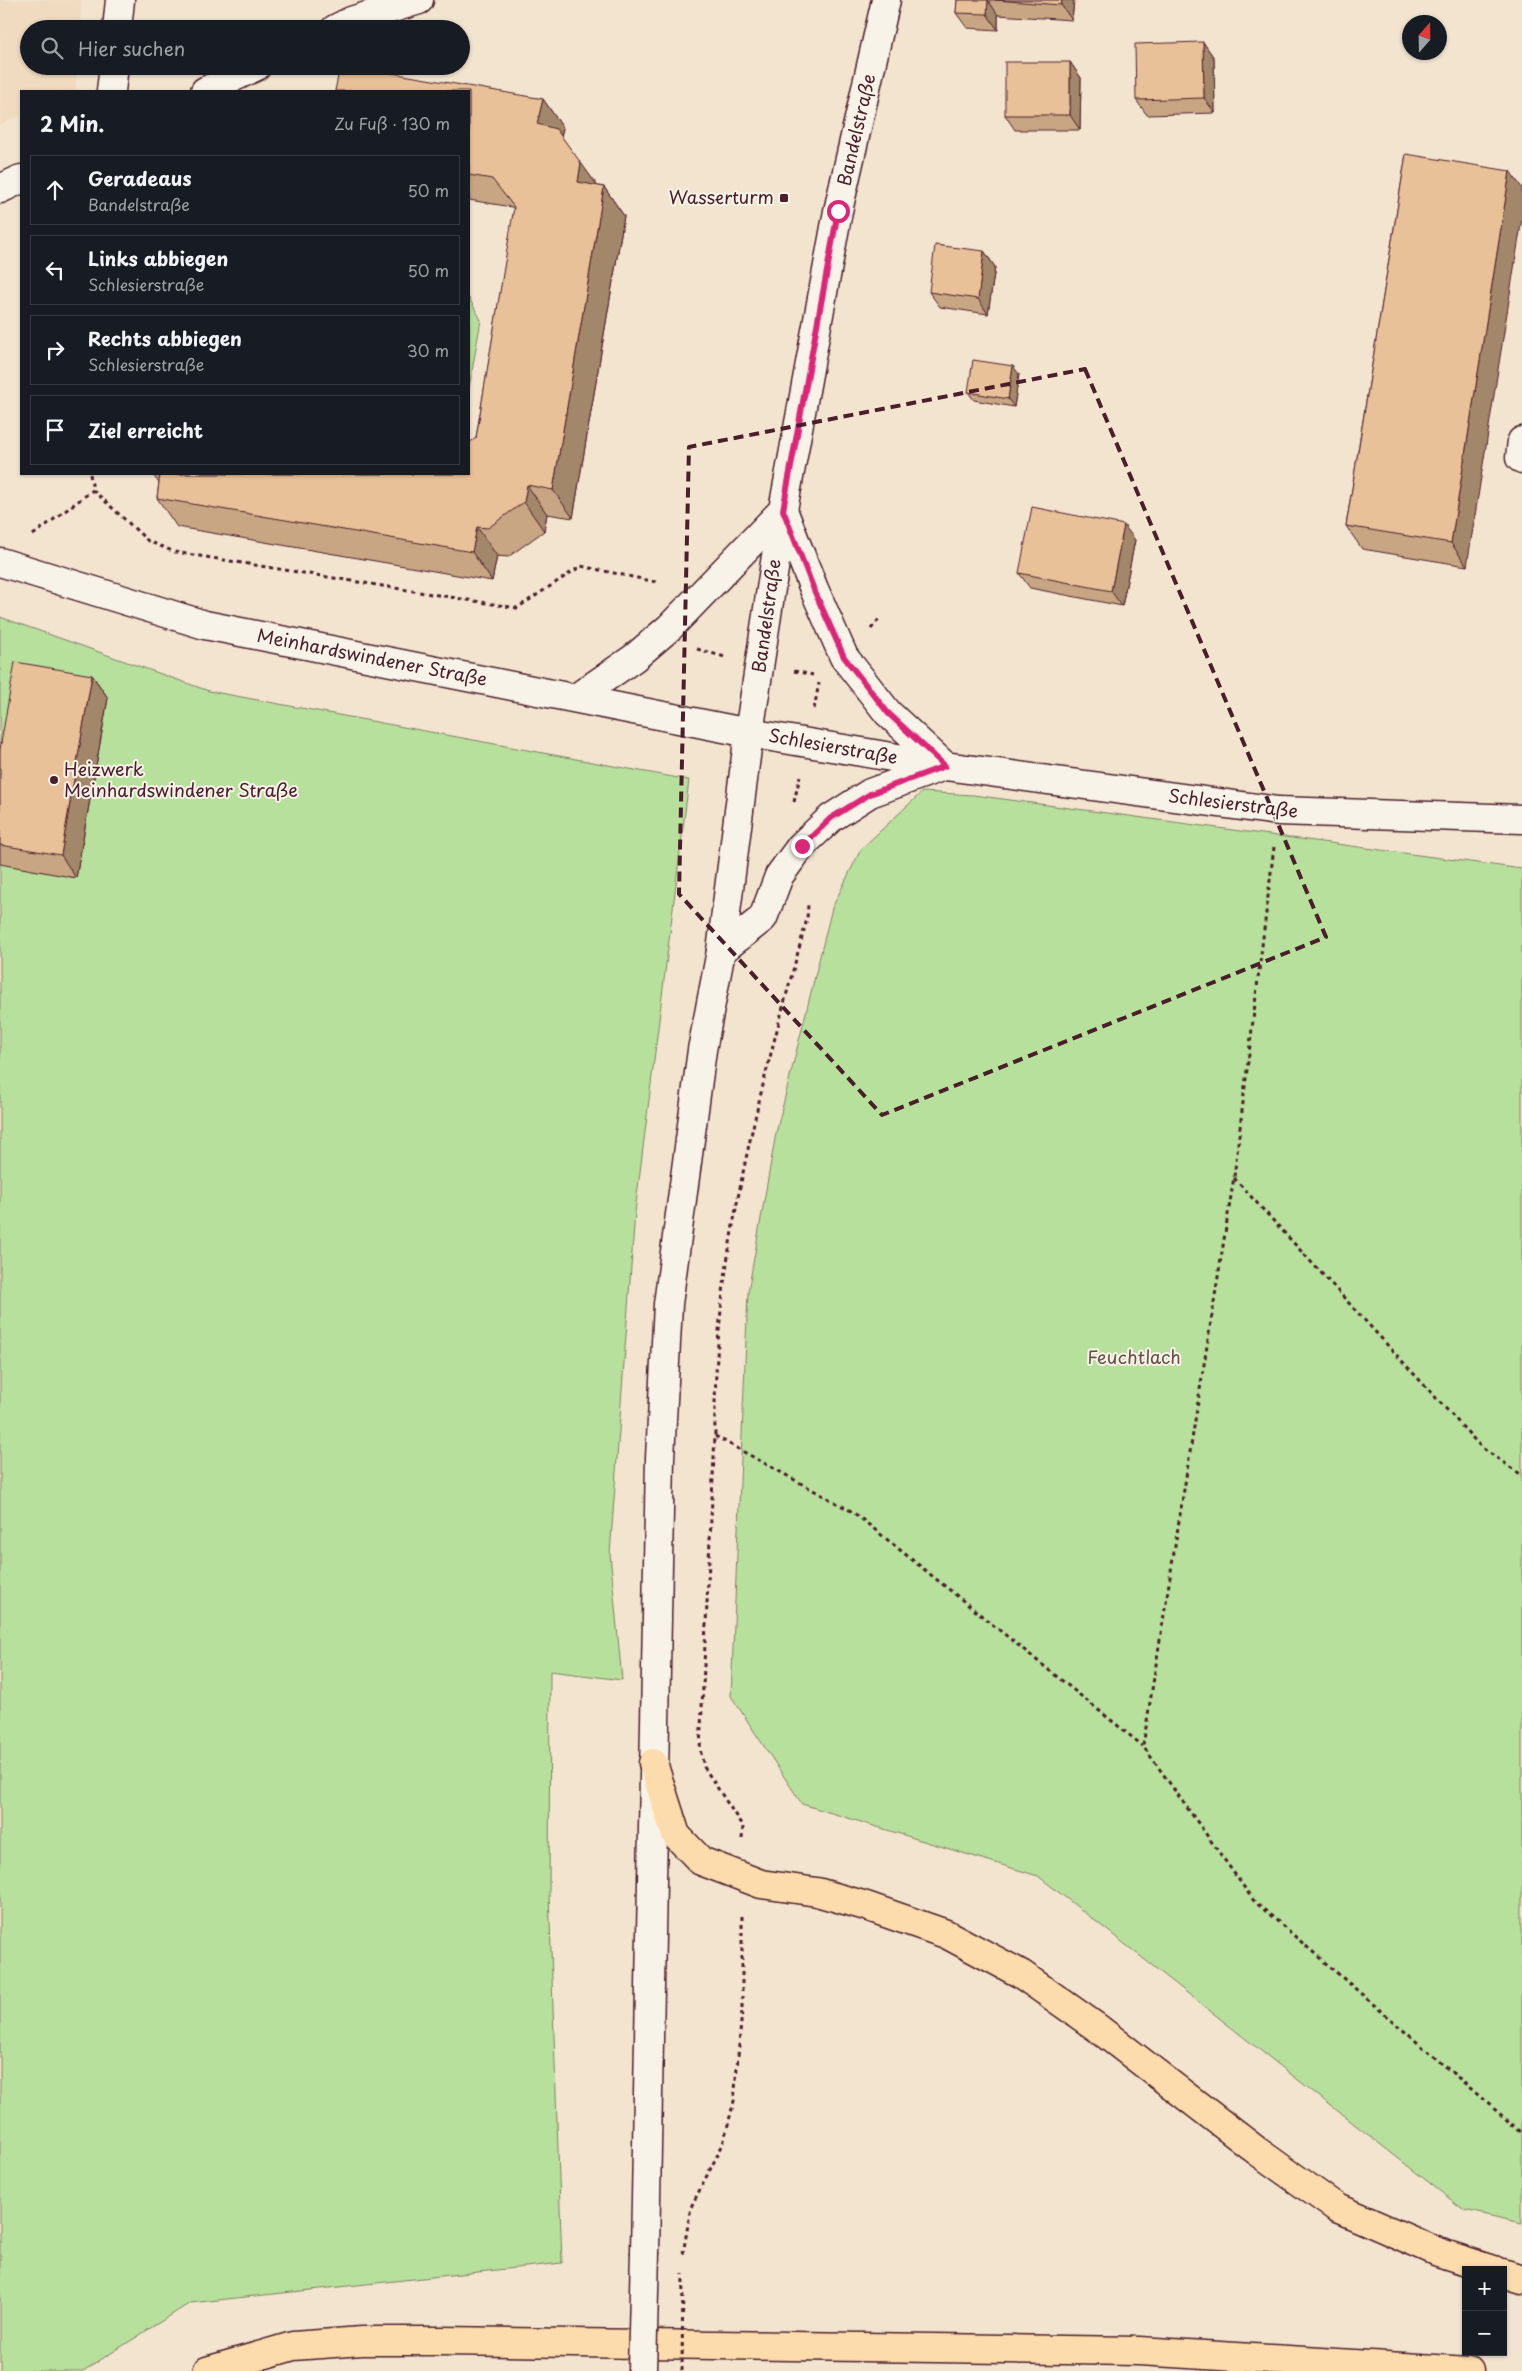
<!DOCTYPE html>
<html lang="de">
<head>
<meta charset="utf-8">
<style>
  :root { --surface:#171b24; --page:#20242c; --text:#f1f3f6; --muted:#9ea1a6; --line:#363941 }
  body { margin:0; font-family:"Playpen Sans",sans-serif; background:var(--page); color:var(--text) }
  .controls { position:absolute; right:15px; bottom:15px; display:grid; overflow:hidden; border-radius:0px; box-shadow:0 1px 4px #0004 }
  .controls button { width:45px; height:45px; display:grid; place-items:center; padding:0; border:0; border-bottom:1px solid var(--line); background:var(--surface); color:var(--text); font:25px sans-serif }
  .compass { position:absolute; left:1402px; top:15px; width:45px; height:45px; border-radius:50%; background:var(--surface); box-shadow:0 1px 4px #0004; rotate:20deg }
  .stop { position:absolute; width:15px; height:15px; margin:-11px; border:4px solid #db2777; border-radius:50%; background:#fff }
  .stop.end { background:#db2777; border-color:#fff; box-shadow:0 1px 5px #0008 }
  .list { margin:0; padding:0; list-style:none }
  h2 { display:flex; justify-content:space-between; align-items:center; height:65px; margin:0; padding:0 20px; font-size:21px }
  h2 small { font-size:16px; font-weight:400; color:var(--muted) }
  .list li { display:grid; grid-template-columns:32px 1fr auto; gap:15px; align-items:center; box-sizing:border-box; height:70px; margin:0 10px 10px; padding:0 10px; border:1px solid var(--line); border-radius:0px }
  .list b { display:block; font-size:19px; white-space:nowrap }
  .list p { margin:0; font-size:16px; white-space:nowrap; color:var(--muted) }
  .list em { font-size:16px; font-style:normal; color:var(--muted) }
  .icon { flex:none; width:28px; height:28px; fill:none; stroke:currentColor; stroke-width:2; stroke-linecap:round; stroke-linejoin:round }
  .map { position:relative; flex:none; width:1522px; height:2371px; overflow:hidden }
  .search { position:absolute; background:var(--surface); box-shadow:0 1px 4px #0004; left:20px; top:20px; width:450px; height:55px; display:flex; align-items:center; gap:12px; box-sizing:border-box; padding:0 18px; border-radius:28px; color:var(--muted); font-size:19px }
  .panel { position:absolute; background:var(--surface); box-shadow:0 1px 4px #0004; left:20px; top:90px; width:450px; height:385px; border-radius:0px }
  .map>svg:first-child { display:block }
</style>
</head>
<body>
<div class="map">
<svg width="1522" height="2371" viewBox="0 0 1522 2371">
  <rect width="100%" height="100%" fill="#f3e4d0"/>
  <filter id="ink" filterUnits="userSpaceOnUse"><feTurbulence type="fractalNoise" baseFrequency=".02" numOctaves="2"/><feDisplacementMap in="SourceGraphic" scale="10" xChannelSelector="R" yChannelSelector="G"/><feConvolveMatrix kernelMatrix="1 2 1 2 8 2 1 2 1" color-interpolation-filters="sRGB"/></filter>
  <g filter="url(#ink)">
    <polygon fill="#f0dac0" points="0,0 81,0 80,29 29,29 29,66 77,66 76,89 71,91 21,91 21,115 0,125"/>
    <g fill="#b7e09c" stroke="#808064">
      <polygon points="469,298 481,320 469,388"/>
      <polygon points="0,617 209,691 689,780 635,1212 610,1554 622,1680 550,1671 549,1893 562,2263 190,2303 83,2371 0,2371"/>
      <polygon points="922,792 973,795 1522,869 1522,2223 1464,2210 1038,1876 802,1804 731,1696 748,1292 776,1133 832,908 861,849"/>
    </g>
    <g fill="none" stroke-linecap="round" stroke-linejoin="round">
      <defs>
        <g id="minor">
          <polyline points="117,29 120,0"/>
          <polyline points="335,29 351,21 419,0"/>
          <polyline points="111,91 114,66"/>
          <polyline points="205,91 257,66"/>
          <polyline points="0,189 21,179"/>
          <polyline points="1522,441 1520,458 1522,459"/>
          <polyline points="783,510 814,589 844,657 888,713 945,766"/>
          <polyline points="749,733 945,766 1278,811 1522,819"/>
          <polyline points="721,951 763,918 779,876 801,846 831,818 870,793 944,766"/>
        </g>
        <g id="tertiary">
          <polyline points="0,562 205,625 749,733"/>
          <polyline points="576,698 634,658 670,627 783,510"/>
        </g>
        <polyline id="secondary" points="645,2252 660,1458 668,1304 702,1050 721,951 749,733 783,510 838,211 886,0"/>
        <g id="primary">
          <polyline points="653,1763 676,1835 701,1861 761,1884 817,1892 866,1906 946,1934 1021,1974 1099,2029 1257,2151 1337,2208 1438,2252 1494,2270"/>
          <polyline points="1503,2273 1522,2279"/>
          <polyline points="207,2371 293,2346 362,2341 440,2341 1139,2351 1469,2371"/>
        </g>
      </defs>
      <use href="#minor" stroke="#4a1f2b" stroke-width="31"/>
      <use href="#tertiary" stroke="#4a1f2b" stroke-width="31"/>
      <use href="#secondary" stroke="#4a1f2b" stroke-width="31"/>
      <use href="#primary" stroke="#4a1f2b" stroke-width="31"/>
      <g stroke="#4a1f2b" stroke-width="3" stroke-dasharray="4 4" stroke-linecap="butt">
        <polyline points="90,474 93,490 148,541 175,552 517,608 581,566 656,582"/>
        <polyline points="33,535 93,490"/>
        <polyline points="871,629 880,618"/>
        <polyline points="697,649 725,657"/>
        <polyline points="794,671 813,675"/>
        <polyline points="814,709 819,683"/>
        <polyline points="794,802 800,776"/>
        <polyline points="1274,847 1234,1177 1143,1746 1254,1901 1522,2133"/>
        <polyline points="1234,1178 1482,1448 1522,1475"/>
        <polyline points="715,1436 853,1512 1143,1746"/>
        <path d="M742,1839L743,1827L704,1767L700,1749L715,1436C712,1259 761,1088 807,919L808,905"/>
        <polyline points="683,2254 691,2207 723,2144 734,2101 742,2011 742,1915"/>
      </g>
      <use href="#minor" stroke="#f7f3e8" stroke-width="28"/>
      <use href="#tertiary" stroke="#f7f3e8" stroke-width="28"/>
      <use href="#secondary" stroke="#f7f3e8" stroke-width="28"/>
      <use href="#primary" stroke="#fcdcac" stroke-width="28"/>
      <defs>
        <polyline id="secondary-bridge" points="642,2371 645,2252"/>
      </defs>
      <use href="#secondary-bridge" stroke="#4a1f2b" stroke-width="31" stroke-linecap="butt"/>
      <polyline stroke="#4a1f2b" stroke-width="3" stroke-dasharray="4 4" stroke-linecap="butt" points="682,2371 683,2274"/>
      <use href="#secondary-bridge" stroke="#f7f3e8" stroke-width="28"/>
    </g>
    <g fill="#c8a684" stroke="#4a1f2b">
      <polygon points="957,0 1074,0 1072,20 998,15 998,30 967,28 956,13"/>
      <polygon points="1203,42 1214,58 1215,113 1147,115 1136,100"/>
      <polygon points="1070,62 1081,78 1080,130 1015,130 1005,115"/>
      <polygon points="469,91 543,99 563,128 561,136 597,186 604,187 624,216 573,518 547,514 544,531 508,557 497,556 492,581 177,527 157,498 159,483 152,474 469,474 476,438 514,210 512,207 469,200"/>
      <polygon points="1406,154 1467,566 1362,549 1346,526"/>
      <polygon points="984,251 995,267 988,314 940,307 929,292"/>
      <polygon points="1019,374 1014,407 974,400 968,392"/>
      <polygon points="1135,540 1122,606 1030,588 1019,573"/>
      <polygon points="92,675 108,698 76,878 0,864 0,743 1,743"/>
    </g>
    <g fill="#a3876b" stroke="#4a1f2b">
      <polygon points="988,0 998,15 998,30 987,14"/>
      <polygon points="1062,0 1074,0 1072,20 1061,5"/>
      <polygon points="1203,42 1214,58 1215,113 1204,98"/>
      <polygon points="1070,62 1081,78 1080,130 1070,115"/>
      <polygon points="543,99 563,128 557,153 537,124"/>
      <polygon points="581,163 602,192 578,182"/>
      <polygon points="1510,171 1522,188 1522,218 1467,566 1451,543"/>
      <polygon points="604,187 624,216 573,518 553,490"/>
      <polygon points="984,251 995,267 988,314 978,299"/>
      <polygon points="1013,366 1019,374 1014,407 1008,399"/>
      <polygon points="527,485 547,514 544,531 524,502"/>
      <polygon points="1124,525 1135,540 1122,606 1111,591"/>
      <polygon points="477,527 497,556 492,581 472,552"/>
      <polygon points="92,675 108,698 76,878 61,855"/>
    </g>
    <g fill="#e9c199" stroke="#4a1f2b">
      <polygon points="957,0 988,0 987,14 956,13"/>
      <polygon points="995,0 1062,0 1061,5"/>
      <polygon points="1203,42 1204,98 1136,100 1135,44"/>
      <rect x="1005" y="62" width="65" height="53"/>
      <polygon points="340,66 351,66 543,99 537,124 556,129 581,163 578,182 604,187 553,490 527,485 524,502 488,528 477,527 472,552 157,498 160,474 469,474 469,443 476,438 514,207 492,179 469,175 469,91 335,91"/>
      <polygon points="1406,154 1510,171 1451,543 1346,526"/>
      <polygon points="935,245 984,251 978,299 929,292"/>
      <polygon points="973,360 1013,366 1008,399 968,392"/>
      <polygon points="1032,507 1124,525 1111,591 1019,573"/>
      <polygon points="15,662 92,675 61,855 0,845 0,749"/>
    </g>
  </g>
  <g fill="none" stroke-linecap="round" stroke-linejoin="round" filter="url(#ink)">
    <polyline stroke="#db2777" stroke-width="6" points="802,846 831,818 870,794 945,766 888,713 844,657 814,590 783,510 838,211"/>
  </g>
  <path fill="none" stroke="#4a1f2b" stroke-width="4" stroke-dasharray="10 6" stroke-linejoin="round" d="M1085,369L1326,937L882,1115L679,894L689,447Z"/>
  <g fill="#4a1f2b" stroke="#f7f3e8" stroke-width="2">
    <rect x="779" y="193" width="10" height="10" rx="2.5"/>
    <circle cx="54" cy="780" r="5"/>
  </g>
  <g text-anchor="middle" stroke-width="4" stroke-linejoin="round" paint-order="stroke">
    <g font-size="18" fill="#4a1f2b" stroke="#f7f3e8">
      <text transform="translate(857 130) rotate(-77)" y="6">Bandelstraße</text>
      <text transform="translate(767 616) rotate(-82)" y="6">Bandelstraße</text>
      <text transform="translate(372 658) rotate(11)" y="6">Meinhardswindener Straße</text>
      <text transform="translate(833 747) rotate(10)" y="6">Schlesierstraße</text>
      <text transform="translate(1233 804) rotate(7)" y="6">Schlesierstraße</text>
    </g>
    <g font-size="18" fill="#4a1f2b" stroke="#f7f3e8" text-anchor="end">
      <text x="774" y="204">Wasserturm</text>
      <text x="64" y="776" text-anchor="start">Heizwerk<tspan x="64" dy="21">Meinhardswindener Straße</tspan></text>
    </g>
    <g font-size="18" fill="#654f47" stroke="#f7f3e8">
      <text x="1134" y="1364">Feuchtlach</text>
    </g>
  </g>
</svg>
<div class="controls">
<button>+</button>
<button>−</button>
</div>
<svg class="compass" viewBox="-18 -18 36 36"><path d="M0-13l5 13h-10z" fill="#e53935"/><path d="M0 13l5-13h-10z" fill="#9ea1a6"/></svg>
<div class="stop" style="left:838px;top:211px"></div>
<div class="stop end" style="left:802px;top:846px"></div>
<div class="search"><svg class="icon" aria-label="search" viewBox="0 0 24 24"><circle cx="10" cy="10" r="6"/><path d="M15 15l6 6"/></svg>Hier suchen</div>
<section class="panel">
<h2>2 Min.<small>Zu Fuß · 130 m</small></h2>
<ul class="list">
<li><svg class="icon" aria-label="ahead" viewBox="0 0 24 24"><path d="M12 20V5M6 11l6-6 6 6"/></svg><div><b>Geradeaus</b><p>Bandelstraße</p></div><em>50 m</em></li>
<li><svg class="icon" aria-label="left" viewBox="0 0 24 24"><path d="M17 20v-9H6M10 6l-5 5 5 5"/></svg><div><b>Links abbiegen</b><p>Schlesierstraße</p></div><em>50 m</em></li>
<li><svg class="icon" aria-label="right" viewBox="0 0 24 24"><path d="M7 20v-9h11M14 6l5 5-5 5"/></svg><div><b>Rechts abbiegen</b><p>Schlesierstraße</p></div><em>30 m</em></li>
<li><svg class="icon" aria-label="arrive" viewBox="0 0 24 24"><path d="M6 21V4h12l-3 4 3 4H6"/></svg><div><b>Ziel erreicht</b></div></li>
</ul>
</section>
</div>
</body>
</html>
